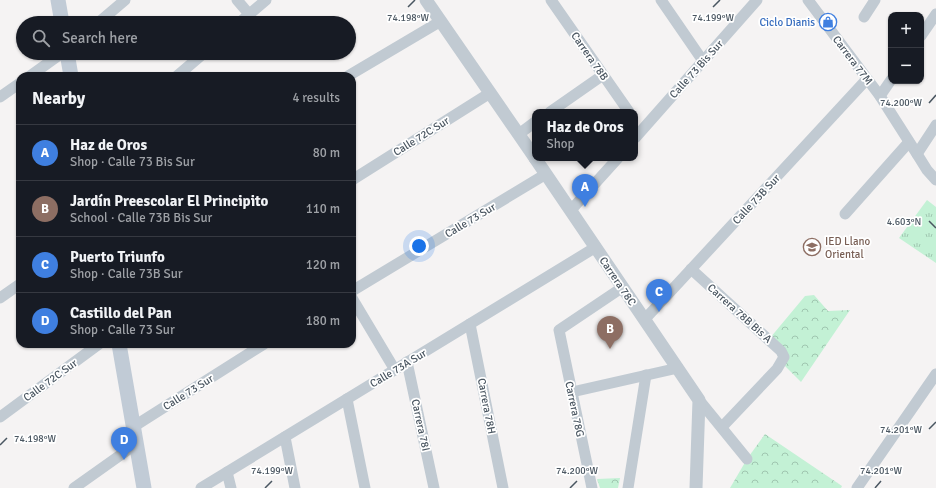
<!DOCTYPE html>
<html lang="en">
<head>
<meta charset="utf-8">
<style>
  :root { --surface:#171b24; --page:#20242c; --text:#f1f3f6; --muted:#9ea1a6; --line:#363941; --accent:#ea580c }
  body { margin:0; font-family:Signika,sans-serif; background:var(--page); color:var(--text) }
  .controls { position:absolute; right:12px; top:12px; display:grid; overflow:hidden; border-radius:8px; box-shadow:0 1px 3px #0004 }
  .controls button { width:36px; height:36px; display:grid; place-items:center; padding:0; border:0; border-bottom:1px solid var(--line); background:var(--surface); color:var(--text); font:20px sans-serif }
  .you { position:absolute; left:419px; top:246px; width:14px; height:14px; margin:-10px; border:3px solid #fff; border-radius:50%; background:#1a73e8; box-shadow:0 0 0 6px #1a73e833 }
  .badge { display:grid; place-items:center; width:26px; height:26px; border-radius:50%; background:var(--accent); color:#fff; font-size:13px; font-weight:700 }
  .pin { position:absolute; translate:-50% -33px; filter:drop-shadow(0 1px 2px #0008) }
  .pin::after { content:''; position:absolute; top:21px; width:14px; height:12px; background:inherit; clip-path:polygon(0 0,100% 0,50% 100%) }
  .popup { position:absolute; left:532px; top:109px; width:106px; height:52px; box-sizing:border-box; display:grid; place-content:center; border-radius:8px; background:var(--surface); filter:drop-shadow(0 1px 3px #0005); font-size:13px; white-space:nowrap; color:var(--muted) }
  .popup b { font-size:15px; color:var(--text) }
  .popup::after { content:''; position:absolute; left:50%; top:100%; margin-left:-8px; border:8px solid transparent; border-top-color:var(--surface) }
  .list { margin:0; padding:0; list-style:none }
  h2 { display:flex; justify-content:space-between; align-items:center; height:52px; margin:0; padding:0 16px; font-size:17px }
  h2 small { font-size:13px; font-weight:400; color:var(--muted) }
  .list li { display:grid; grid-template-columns:26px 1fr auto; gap:12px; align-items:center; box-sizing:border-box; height:56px; padding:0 16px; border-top:1px solid var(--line) }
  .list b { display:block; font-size:15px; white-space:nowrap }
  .list p { margin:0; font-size:13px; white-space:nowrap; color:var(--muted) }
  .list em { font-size:13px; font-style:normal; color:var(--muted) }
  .icon { flex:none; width:22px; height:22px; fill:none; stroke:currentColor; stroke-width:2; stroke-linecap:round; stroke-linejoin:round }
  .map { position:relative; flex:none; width:936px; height:488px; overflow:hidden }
  .search { position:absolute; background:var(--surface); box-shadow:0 1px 3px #0004; left:16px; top:16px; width:340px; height:44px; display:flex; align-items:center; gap:10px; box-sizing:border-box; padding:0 14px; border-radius:22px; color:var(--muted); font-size:15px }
  .panel { position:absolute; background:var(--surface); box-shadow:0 1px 3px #0004; left:16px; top:72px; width:340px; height:276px; border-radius:12px }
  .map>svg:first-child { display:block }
</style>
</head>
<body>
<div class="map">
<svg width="936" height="488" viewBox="0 0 936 488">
  <defs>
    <pattern id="grass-tufts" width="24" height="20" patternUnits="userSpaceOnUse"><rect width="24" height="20" fill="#c3f1d5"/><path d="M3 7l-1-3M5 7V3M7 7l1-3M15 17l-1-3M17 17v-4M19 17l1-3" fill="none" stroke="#a0c6b0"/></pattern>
    <pattern id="forest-crowns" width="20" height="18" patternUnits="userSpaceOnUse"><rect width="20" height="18" fill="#c3f1d5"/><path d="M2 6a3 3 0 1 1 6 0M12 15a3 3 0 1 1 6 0" fill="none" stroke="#a0c6b0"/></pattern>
  </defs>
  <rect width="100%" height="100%" fill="#f5f3f3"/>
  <polygon fill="url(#grass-tufts)" points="927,200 936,207 936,263 899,238"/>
  <g fill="url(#forest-crowns)">
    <polygon points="814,295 828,311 850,310 801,382 782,363 770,338 805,296"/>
    <polygon points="765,434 842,486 841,488 730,488 747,459"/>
    <polygon points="620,478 618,488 600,488 597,479"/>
  </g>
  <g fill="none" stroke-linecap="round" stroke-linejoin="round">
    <g stroke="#c1cad2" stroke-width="11">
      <polyline points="237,0 249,14"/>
      <polyline points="551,0 629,112"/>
      <polyline points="661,0 703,61"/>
      <polyline points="808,0 880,96 917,154 927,170 936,180"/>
      <polyline points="864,17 875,0"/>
      <polyline points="98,23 125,0"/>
      <polyline points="239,23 266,0"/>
      <polyline points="921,36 936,14"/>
      <polyline points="30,76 62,53"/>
      <polyline points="177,76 204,53"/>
      <polyline points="348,76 441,21"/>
      <polyline points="880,96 891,80"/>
      <polyline points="0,97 20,83"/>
      <polyline points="550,112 603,75"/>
      <polyline points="519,134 535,122"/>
      <polyline points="635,138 757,0"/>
      <polyline points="917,154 936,125"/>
      <polyline points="352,180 490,93"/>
      <polyline points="571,210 618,158"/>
      <polyline points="845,214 909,142"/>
      <polyline points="691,269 781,351 784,357 777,369 722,427"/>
      <polyline points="352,291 546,174"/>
      <polyline points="0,298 20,284"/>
      <polyline points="352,298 395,370"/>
      <polyline points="645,319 867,79"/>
      <polyline points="470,324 503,488"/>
      <polyline points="407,362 434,488"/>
      <polyline points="572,392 678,368"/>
      <polyline points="347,399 365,488"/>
      <polyline points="699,400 747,459"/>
      <polyline points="0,417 99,344"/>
      <polyline points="133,427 264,344"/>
      <polyline points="285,437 295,488"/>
      <polyline points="227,472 231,488"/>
      <polyline points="74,488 136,444"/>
      <polyline points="201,488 596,247"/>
      <polyline points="592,488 559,330 623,287"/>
      <polyline points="628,488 646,375"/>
      <polyline points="857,488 936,374"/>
    </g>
    <g stroke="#c1cad2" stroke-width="13">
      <polyline points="426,0 535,158"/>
      <polyline points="535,158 699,400 696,488"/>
    </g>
    <g stroke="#c1cbd6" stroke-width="15">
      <polyline points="58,0 62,23"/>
      <polyline points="67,53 71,76"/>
      <polyline points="119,344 144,488"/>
    </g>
  </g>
  <path fill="none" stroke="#4a5661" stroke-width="1.5" d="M408,7L415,0M713,7L720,0M929,103L936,95M929,221L936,228M929,429L936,422M0,445L7,438M265,488L272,481M570,488L577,481M875,488L881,481"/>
  <defs>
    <symbol id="shop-ring" viewBox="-11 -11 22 22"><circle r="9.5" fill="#fff" stroke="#3f7fe0" stroke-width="1.5"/><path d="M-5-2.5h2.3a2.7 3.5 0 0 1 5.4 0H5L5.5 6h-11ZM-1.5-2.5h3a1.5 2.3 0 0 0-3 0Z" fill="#3f7fe0"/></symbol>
    <symbol id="school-ring" viewBox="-11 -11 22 22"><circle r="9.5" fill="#fff" stroke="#8d6e63" stroke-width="1.5"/><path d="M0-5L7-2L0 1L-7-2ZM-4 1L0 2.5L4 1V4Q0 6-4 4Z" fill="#8d6e63"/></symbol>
  </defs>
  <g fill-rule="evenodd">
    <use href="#shop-ring" x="818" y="12" width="20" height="20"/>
    <use href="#school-ring" x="802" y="237" width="20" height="20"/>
  </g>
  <g text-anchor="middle" stroke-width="3.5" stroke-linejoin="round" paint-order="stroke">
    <g font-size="11" fill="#366cbe" stroke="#fff" text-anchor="end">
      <text x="815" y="26">Ciclo Dianis</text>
    </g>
    <g font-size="11" fill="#4a5661" stroke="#fff">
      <text transform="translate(590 56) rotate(55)" y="4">Carrera 78B</text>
      <text transform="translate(853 60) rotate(53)" y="4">Carrera 77M</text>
      <text transform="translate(696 69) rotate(-48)" y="4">Calle 73 Bis Sur</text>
      <text transform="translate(421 136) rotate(-32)" y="4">Calle 72C Sur</text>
      <text transform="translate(756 199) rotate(-47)" y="4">Calle 73B Sur</text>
      <text transform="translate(470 220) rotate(-31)" y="4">Calle 73 Sur</text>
      <text transform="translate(618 281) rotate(56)" y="4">Carrera 78C</text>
      <text transform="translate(740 313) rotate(42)" y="4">Carrera 78B Bis A</text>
      <text transform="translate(398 368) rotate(-31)" y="4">Calle 73A Sur</text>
      <text transform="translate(50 380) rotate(-36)" y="4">Calle 72C Sur</text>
      <text transform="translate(188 392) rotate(-32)" y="4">Calle 73 Sur</text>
      <text transform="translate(487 406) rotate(79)" y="4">Carrera 78H</text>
      <text transform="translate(575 409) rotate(78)" y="4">Carrera 78G</text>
      <text transform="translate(421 425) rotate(78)" y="4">Carrera 78I</text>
    </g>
    <g font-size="11" fill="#785e54" stroke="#fff" text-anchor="start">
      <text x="825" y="245">IED Llano<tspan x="825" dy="13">Oriental</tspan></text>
    </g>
  </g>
  <g font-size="10" text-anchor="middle" fill="#4a5661" stroke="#fff" stroke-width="3.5" stroke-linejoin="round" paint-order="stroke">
    <text x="408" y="21">74.198°W</text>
    <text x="713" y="21">74.199°W</text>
    <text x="901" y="106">74.200°W</text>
    <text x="904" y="225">4.603°N</text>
    <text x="901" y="433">74.201°W</text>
    <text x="35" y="442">74.198°W</text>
    <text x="272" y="474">74.199°W</text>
    <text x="577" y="474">74.200°W</text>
    <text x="881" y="474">74.201°W</text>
  </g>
</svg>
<div class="controls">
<button>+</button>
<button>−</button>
</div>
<div class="you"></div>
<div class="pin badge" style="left:585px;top:207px;background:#3f7fe0">A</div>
<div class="popup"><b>Haz de Oros</b>Shop</div>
<div class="pin badge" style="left:610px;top:349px;background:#8d6e63">B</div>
<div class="pin badge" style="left:659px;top:312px;background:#3f7fe0">C</div>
<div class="pin badge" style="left:124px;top:460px;background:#3f7fe0">D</div>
<div class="search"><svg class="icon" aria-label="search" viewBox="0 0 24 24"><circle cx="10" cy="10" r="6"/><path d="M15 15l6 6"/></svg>Search here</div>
<section class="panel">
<h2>Nearby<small>4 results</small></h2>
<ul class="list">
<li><span class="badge" style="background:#3f7fe0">A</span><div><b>Haz de Oros</b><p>Shop · Calle 73 Bis Sur</p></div><em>80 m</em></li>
<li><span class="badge" style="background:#8d6e63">B</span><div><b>Jardín Preescolar El Principito</b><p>School · Calle 73B Bis Sur</p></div><em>110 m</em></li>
<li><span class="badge" style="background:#3f7fe0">C</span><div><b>Puerto Triunfo</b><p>Shop · Calle 73B Sur</p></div><em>120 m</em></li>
<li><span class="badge" style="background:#3f7fe0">D</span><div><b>Castillo del Pan</b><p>Shop · Calle 73 Sur</p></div><em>180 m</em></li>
</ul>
</section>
</div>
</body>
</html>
